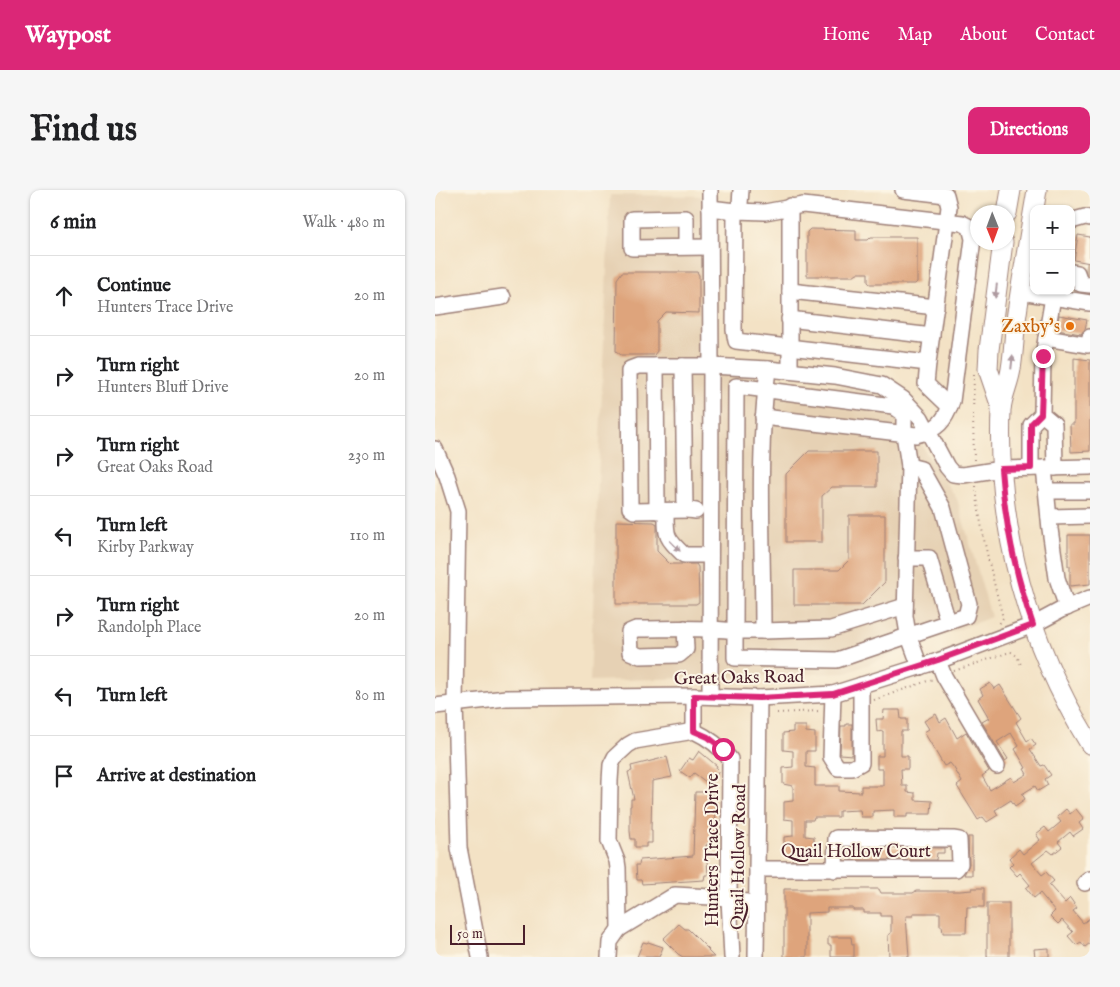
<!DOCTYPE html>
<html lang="en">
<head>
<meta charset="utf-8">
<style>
  :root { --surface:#fff; --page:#f6f6f6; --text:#202124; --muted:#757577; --line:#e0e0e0; --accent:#db2777 }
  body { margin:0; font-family:"IM FELL English",serif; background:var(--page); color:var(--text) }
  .controls { position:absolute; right:15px; top:15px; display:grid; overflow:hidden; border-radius:10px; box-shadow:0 1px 4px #0004 }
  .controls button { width:45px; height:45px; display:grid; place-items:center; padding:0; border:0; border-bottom:1px solid var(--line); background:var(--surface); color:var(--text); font:25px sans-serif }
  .compass { position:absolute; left:535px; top:15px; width:45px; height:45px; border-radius:50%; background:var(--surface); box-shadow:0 1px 4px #0004; rotate:179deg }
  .scale { position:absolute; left:15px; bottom:12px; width:75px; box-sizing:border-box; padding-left:5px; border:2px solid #4a1f2b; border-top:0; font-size:14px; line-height:18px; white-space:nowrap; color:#4a1f2b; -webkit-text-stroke:4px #fcf5e5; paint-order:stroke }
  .stop { position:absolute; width:15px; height:15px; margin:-11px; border:4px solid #db2777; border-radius:50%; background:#fff }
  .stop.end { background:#db2777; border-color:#fff; box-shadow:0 1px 5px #0008 }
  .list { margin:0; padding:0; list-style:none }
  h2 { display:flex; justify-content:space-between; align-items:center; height:65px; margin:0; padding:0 20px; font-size:21px }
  h2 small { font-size:16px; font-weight:400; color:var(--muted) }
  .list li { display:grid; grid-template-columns:32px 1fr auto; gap:15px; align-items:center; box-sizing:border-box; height:80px; padding:0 20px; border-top:1px solid var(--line) }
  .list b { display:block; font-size:19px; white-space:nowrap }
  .list p { margin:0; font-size:16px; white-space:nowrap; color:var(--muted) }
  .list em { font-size:16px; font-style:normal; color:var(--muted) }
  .icon { flex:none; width:28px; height:28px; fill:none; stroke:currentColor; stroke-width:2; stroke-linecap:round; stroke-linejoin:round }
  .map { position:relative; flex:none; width:655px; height:767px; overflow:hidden; border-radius:10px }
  header { display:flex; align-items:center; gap:30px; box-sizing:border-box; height:70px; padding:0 25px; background:var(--accent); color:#fff }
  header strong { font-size:24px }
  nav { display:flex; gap:28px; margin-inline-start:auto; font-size:18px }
  .intro { display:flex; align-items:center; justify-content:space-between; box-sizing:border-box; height:120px; padding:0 30px }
  h1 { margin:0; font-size:35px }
  .button { padding:12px 22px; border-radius:10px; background:var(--accent); color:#fff; font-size:18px; font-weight:700 }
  main { display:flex; gap:30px; padding:0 30px }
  aside { flex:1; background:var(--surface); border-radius:10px; box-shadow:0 1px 4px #0004 }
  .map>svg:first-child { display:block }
</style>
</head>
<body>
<header>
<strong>Waypost</strong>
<nav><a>Home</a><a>Map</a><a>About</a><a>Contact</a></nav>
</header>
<div class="intro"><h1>Find us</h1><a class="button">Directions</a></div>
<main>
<aside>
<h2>6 min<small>Walk · 480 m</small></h2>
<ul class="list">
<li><svg class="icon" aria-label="ahead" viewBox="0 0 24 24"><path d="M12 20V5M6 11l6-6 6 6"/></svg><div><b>Continue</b><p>Hunters Trace Drive</p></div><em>20 m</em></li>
<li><svg class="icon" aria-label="right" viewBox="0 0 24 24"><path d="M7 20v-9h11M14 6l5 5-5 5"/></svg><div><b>Turn right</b><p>Hunters Bluff Drive</p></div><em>20 m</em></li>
<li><svg class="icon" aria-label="right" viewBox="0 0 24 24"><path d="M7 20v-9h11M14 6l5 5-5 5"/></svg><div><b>Turn right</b><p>Great Oaks Road</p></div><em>230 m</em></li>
<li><svg class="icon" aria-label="left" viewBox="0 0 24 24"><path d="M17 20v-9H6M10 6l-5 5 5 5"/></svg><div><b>Turn left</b><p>Kirby Parkway</p></div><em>110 m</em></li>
<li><svg class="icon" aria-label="right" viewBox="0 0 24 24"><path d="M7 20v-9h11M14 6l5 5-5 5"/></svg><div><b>Turn right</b><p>Randolph Place</p></div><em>20 m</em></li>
<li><svg class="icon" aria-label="left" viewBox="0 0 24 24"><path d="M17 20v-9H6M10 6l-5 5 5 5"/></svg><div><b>Turn left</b></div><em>80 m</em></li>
<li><svg class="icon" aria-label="arrive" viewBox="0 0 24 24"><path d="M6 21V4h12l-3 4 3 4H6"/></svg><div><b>Arrive at destination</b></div></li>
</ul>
</aside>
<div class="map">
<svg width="655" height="767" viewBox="0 0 655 767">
  <rect width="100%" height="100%" fill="#fcf5e5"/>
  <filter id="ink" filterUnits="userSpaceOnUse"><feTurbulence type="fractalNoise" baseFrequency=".02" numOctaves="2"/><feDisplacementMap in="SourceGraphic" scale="10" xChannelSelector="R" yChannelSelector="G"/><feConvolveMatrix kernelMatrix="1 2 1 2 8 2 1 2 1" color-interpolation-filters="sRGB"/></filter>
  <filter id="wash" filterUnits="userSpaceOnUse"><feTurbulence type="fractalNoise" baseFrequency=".0096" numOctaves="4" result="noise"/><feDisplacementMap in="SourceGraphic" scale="20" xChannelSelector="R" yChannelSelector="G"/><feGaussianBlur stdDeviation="1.12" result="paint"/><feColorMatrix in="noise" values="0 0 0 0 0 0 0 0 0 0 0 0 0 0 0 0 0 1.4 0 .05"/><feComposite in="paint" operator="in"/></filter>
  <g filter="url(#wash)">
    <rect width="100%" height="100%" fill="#f3e2c5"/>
    <polygon fill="#e6d1b4" points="175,5 283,6 282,182 441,200 467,217 492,264 522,309 556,427 411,483 155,491"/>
    <g id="blocks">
      <g fill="#dea47c">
        <polygon points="375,39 421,40 421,50 433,50 436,47 482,47 482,92 480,94 435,94 433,92 433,83 422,83 418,86 372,86 372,42"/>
        <polygon points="643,45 655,47 655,73 639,70"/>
        <polygon points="187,82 262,82 264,85 264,123 231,122 222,131 222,161 219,165 186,165 181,161 182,89"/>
        <polygon points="624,125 652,130 650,139 646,144 622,140"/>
        <polygon points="639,168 655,170 655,261 636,262 635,234 639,234"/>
        <polygon points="374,261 442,261 442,297 397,297 387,306 387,352 351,352 351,284"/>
        <polygon points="414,325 450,325 450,392 427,415 359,415 359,380 404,380 414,370"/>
        <polygon points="181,331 219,332 222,334 222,361 235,374 261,374 263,377 264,412 261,414 181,414"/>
        <polygon points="633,345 655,345 655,394 635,396 635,376 633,376"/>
        <polygon points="555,493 559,499 565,495 586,528 581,532 592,551 596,548 601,555 595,559 606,576 609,575 616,585 610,589 613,595 603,601 600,596 587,604 590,609 580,616 576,610 560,620 563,625 552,632 548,627 543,630 522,596 527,592 519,578 515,573 509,576 489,542 494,539 489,531 501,524 505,532 511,528 522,548 531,542 554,581 547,586 555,600 576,587 579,592 592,584 589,579 591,578 580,559 584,556 576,543 562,552 573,569 570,571 547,532 554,528 543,509 548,505 545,499"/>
        <polygon points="449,520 465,520 466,529 472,529 472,541 466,541 466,566 473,566 473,579 466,579 467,596 472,596 472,602 480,603 480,610 497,611 496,624 472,624 472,627 459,627 459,620 438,621 438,627 426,627 425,620 404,621 404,627 379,627 378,630 370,630 370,646 379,647 379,664 370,664 370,670 357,670 357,665 349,663 349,647 358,646 358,630 349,629 349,612 358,611 358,596 348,594 348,578 358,577 358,561 348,560 348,543 358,542 358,536 371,536 371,542 380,543 380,561 371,561 371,577 380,578 380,596 404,596 404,601 426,602 426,596 448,596 448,579 442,579 442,566 448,566 448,541 442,542 441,529 448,529"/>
        <polygon points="411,534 417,534 417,565 405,564 406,536 411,536"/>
        <polygon points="264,561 282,576 281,578 284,581 275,595 259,583 255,588 245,581 254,568 258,570"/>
        <polygon points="232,567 237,587 217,591 216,640 217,640 217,653 211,653 211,657 200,657 200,649 196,649 195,641 195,616 196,616 196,609 199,609 193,582 197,581 196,576"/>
        <polygon points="260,602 276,602 276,610 280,610 281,644 279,644 279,649 277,649 277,653 273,653 273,655 271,655 273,685 270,685 269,690 207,694 206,690 202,690 201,675 204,675 205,670 258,666"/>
        <polygon points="631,619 635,624 641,619 649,629 644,633 648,639 638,646 635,642 623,652 627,657 618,664 613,660 597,673 607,685 611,682 619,691 614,695 630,713 635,708 642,718 638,721 648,733 655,728 655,753 650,757 646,752 641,755 633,746 638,742 627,730 623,734 615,726 620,721 605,703 599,708 591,698 595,695 585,683 582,686 574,677 578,673 574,668 584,659 588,664 605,650 601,644 610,637 614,642 626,632 622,627"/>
        <polygon points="533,647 537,647 537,685 529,685 534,674"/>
        <polygon points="415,657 509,658 509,663 502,663 501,670 416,670"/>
        <polygon points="537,698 549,698 549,717 532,717 531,743 508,743 507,736 505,736 505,723 478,723 478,726 471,726 474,767 454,767 453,745 456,743 456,726 446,726 446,723 429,723 429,720 418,720 418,718 392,718 392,722 372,723 372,767 349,767 349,699 444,699 446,703 478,703 481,701 525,701 537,700"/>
        <rect x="552" y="713" width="22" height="54"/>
        <polygon points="244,734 250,739 253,739 274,760 273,761 279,767 248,767 243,764 228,749"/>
        <polygon points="393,747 416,747 417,754 419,754 419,767 396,767 396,755 393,755"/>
        <polygon points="208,752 212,753 213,752 228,757 224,767 202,767"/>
        <polygon points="614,758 614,767 600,767 599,759"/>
      </g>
    </g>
  </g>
  <g filter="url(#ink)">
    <use href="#blocks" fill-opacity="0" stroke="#9e8078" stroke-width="1"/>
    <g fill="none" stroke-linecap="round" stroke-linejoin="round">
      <polyline stroke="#d1bba6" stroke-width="15" stroke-dasharray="15 8" stroke-linecap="butt" points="650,80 655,81"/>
      <defs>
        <g id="minor">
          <polyline points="275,0 276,176 275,506"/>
          <polyline points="306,0 305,14 300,21 299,140 301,151 493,173 491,194 515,217"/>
          <polyline points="468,0 511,5 514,17 493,173"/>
          <polyline points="355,16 355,181"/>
          <path d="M275,18L300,21L330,22L368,15L527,33L535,37L538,49L517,211C510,231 503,240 481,245L328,227"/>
          <polyline points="636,31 650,27 655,28"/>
          <polyline points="251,57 251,28 197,29 197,58 275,57"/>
          <polyline points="636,82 642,83 646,94 655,95"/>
          <polyline points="355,101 501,117"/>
          <polyline points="619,101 608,166 607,224 619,234 620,278"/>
          <polyline points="586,102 655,113"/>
          <polyline points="0,117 68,107"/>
          <polyline points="354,129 497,146"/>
          <polyline points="611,148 653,155 655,147"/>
          <polyline points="221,176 222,321"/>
          <polyline points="248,176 250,317 254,320 261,321"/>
          <polyline points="0,259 12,286 23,321 20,513 24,658 45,767"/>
          <polyline points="474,276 470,426 473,444 485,477"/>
          <polyline points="596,278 596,235 607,224"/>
          <polyline points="609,278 615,339 622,388 632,418"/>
          <polyline points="612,301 655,301"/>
          <polyline points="254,320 199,321 195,318 194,181 195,179 203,176 276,176 333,179 400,186 447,195 468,209 486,228 512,277 518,284 528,285 566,279 655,277"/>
          <path d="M231,321C231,346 230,347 249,365H275"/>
          <polyline points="614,327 655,326"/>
          <polyline points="471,368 494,368 513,432"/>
          <path d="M250,438L251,459L244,465L205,466L195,462L194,442L201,439C234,439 267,437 300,441L301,196L458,216L469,224V244L474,276L486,279L508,318L534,414L531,426L402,470L300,468V441H328C328,354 322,265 333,179"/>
          <polyline points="328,441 396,439 470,416"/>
          <polyline points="503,471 509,486 562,576"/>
          <polyline points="398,504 396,567 403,578 417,578 426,573 426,495"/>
          <polyline points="0,516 71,508 259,506 324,508 398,504 503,471 598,435 626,420 655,408"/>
          <path d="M259,541C274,548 285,556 295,569L294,708L297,767"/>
          <polyline points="259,541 259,506"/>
          <polyline points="322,679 521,679 525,674 524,650 518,649 401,648 400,680"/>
          <polyline points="650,693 655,689"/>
          <polyline points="184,739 240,705 294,708 321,714"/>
          <polyline points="174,767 175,752 184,739 183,678 182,671 174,651 175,591 176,575 180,567 193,555 200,551 259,541"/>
          <polyline points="321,767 324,508"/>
        </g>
        <g id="major">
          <path d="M602,0C595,41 588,82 582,123C579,142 579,161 576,179C574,193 567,206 566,220C561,338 593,454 655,554"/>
          <polyline points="572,23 576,0"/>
          <polyline points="566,217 553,179 554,160 568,52"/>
        </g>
      </defs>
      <use href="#minor" stroke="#9e8078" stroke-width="18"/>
      <use href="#major" stroke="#9e8078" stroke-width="21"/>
      <g stroke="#9e8078" stroke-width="2" stroke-dasharray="1 4" stroke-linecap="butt">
        <polyline points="539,184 538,225 539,271"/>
        <path d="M541,296C545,341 557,385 568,428L564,434"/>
        <polyline points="519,481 572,463 576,462 582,466 586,475"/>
        <polyline points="439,510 498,489"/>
        <polyline points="342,523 385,521"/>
      </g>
      <use href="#minor" stroke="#fff" stroke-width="15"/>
      <use href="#major" stroke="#fff" stroke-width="19"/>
    </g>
    <defs><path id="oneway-solid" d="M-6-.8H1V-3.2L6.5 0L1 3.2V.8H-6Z" transform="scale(1.25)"/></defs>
    <g fill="#ae9aa0">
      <use href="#oneway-solid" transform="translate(561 101) rotate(97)"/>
      <use href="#oneway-solid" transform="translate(577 172) rotate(-84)"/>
      <use href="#oneway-solid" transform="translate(240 356) rotate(45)"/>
    </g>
  </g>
  <g fill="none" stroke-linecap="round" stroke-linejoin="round" filter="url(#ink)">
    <path stroke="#db2777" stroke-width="6" d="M288,559L273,547L259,541V506L324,508L398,504L503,470L598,435C580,384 570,333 566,279L596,278V234L606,224L608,166"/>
  </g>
  <circle fill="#e8710a" stroke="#fcf5e5" stroke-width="2" cx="635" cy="136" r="5"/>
  <g text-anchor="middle" stroke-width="4" stroke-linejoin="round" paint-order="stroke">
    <g font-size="18" fill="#c56008" stroke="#fcf5e5" text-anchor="end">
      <text x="625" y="142">Zaxby's</text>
    </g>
    <g font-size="18" fill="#4a1f2b" stroke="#fcf5e5">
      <text transform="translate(304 487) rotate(-1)" y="6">Great Oaks Road</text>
      <text transform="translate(277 660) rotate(-90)" y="6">Hunters Trace Drive</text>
      <text x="421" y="667">Quail Hollow Court</text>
      <text transform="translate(303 667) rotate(-89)" y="6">Quail Hollow Road</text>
    </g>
  </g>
</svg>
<div class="controls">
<button>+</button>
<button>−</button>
</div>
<svg class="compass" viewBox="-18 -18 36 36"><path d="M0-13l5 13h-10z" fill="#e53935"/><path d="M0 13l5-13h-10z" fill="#757577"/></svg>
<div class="scale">50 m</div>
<div class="stop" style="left:288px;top:559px"></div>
<div class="stop end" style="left:608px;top:166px"></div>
</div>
</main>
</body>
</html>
